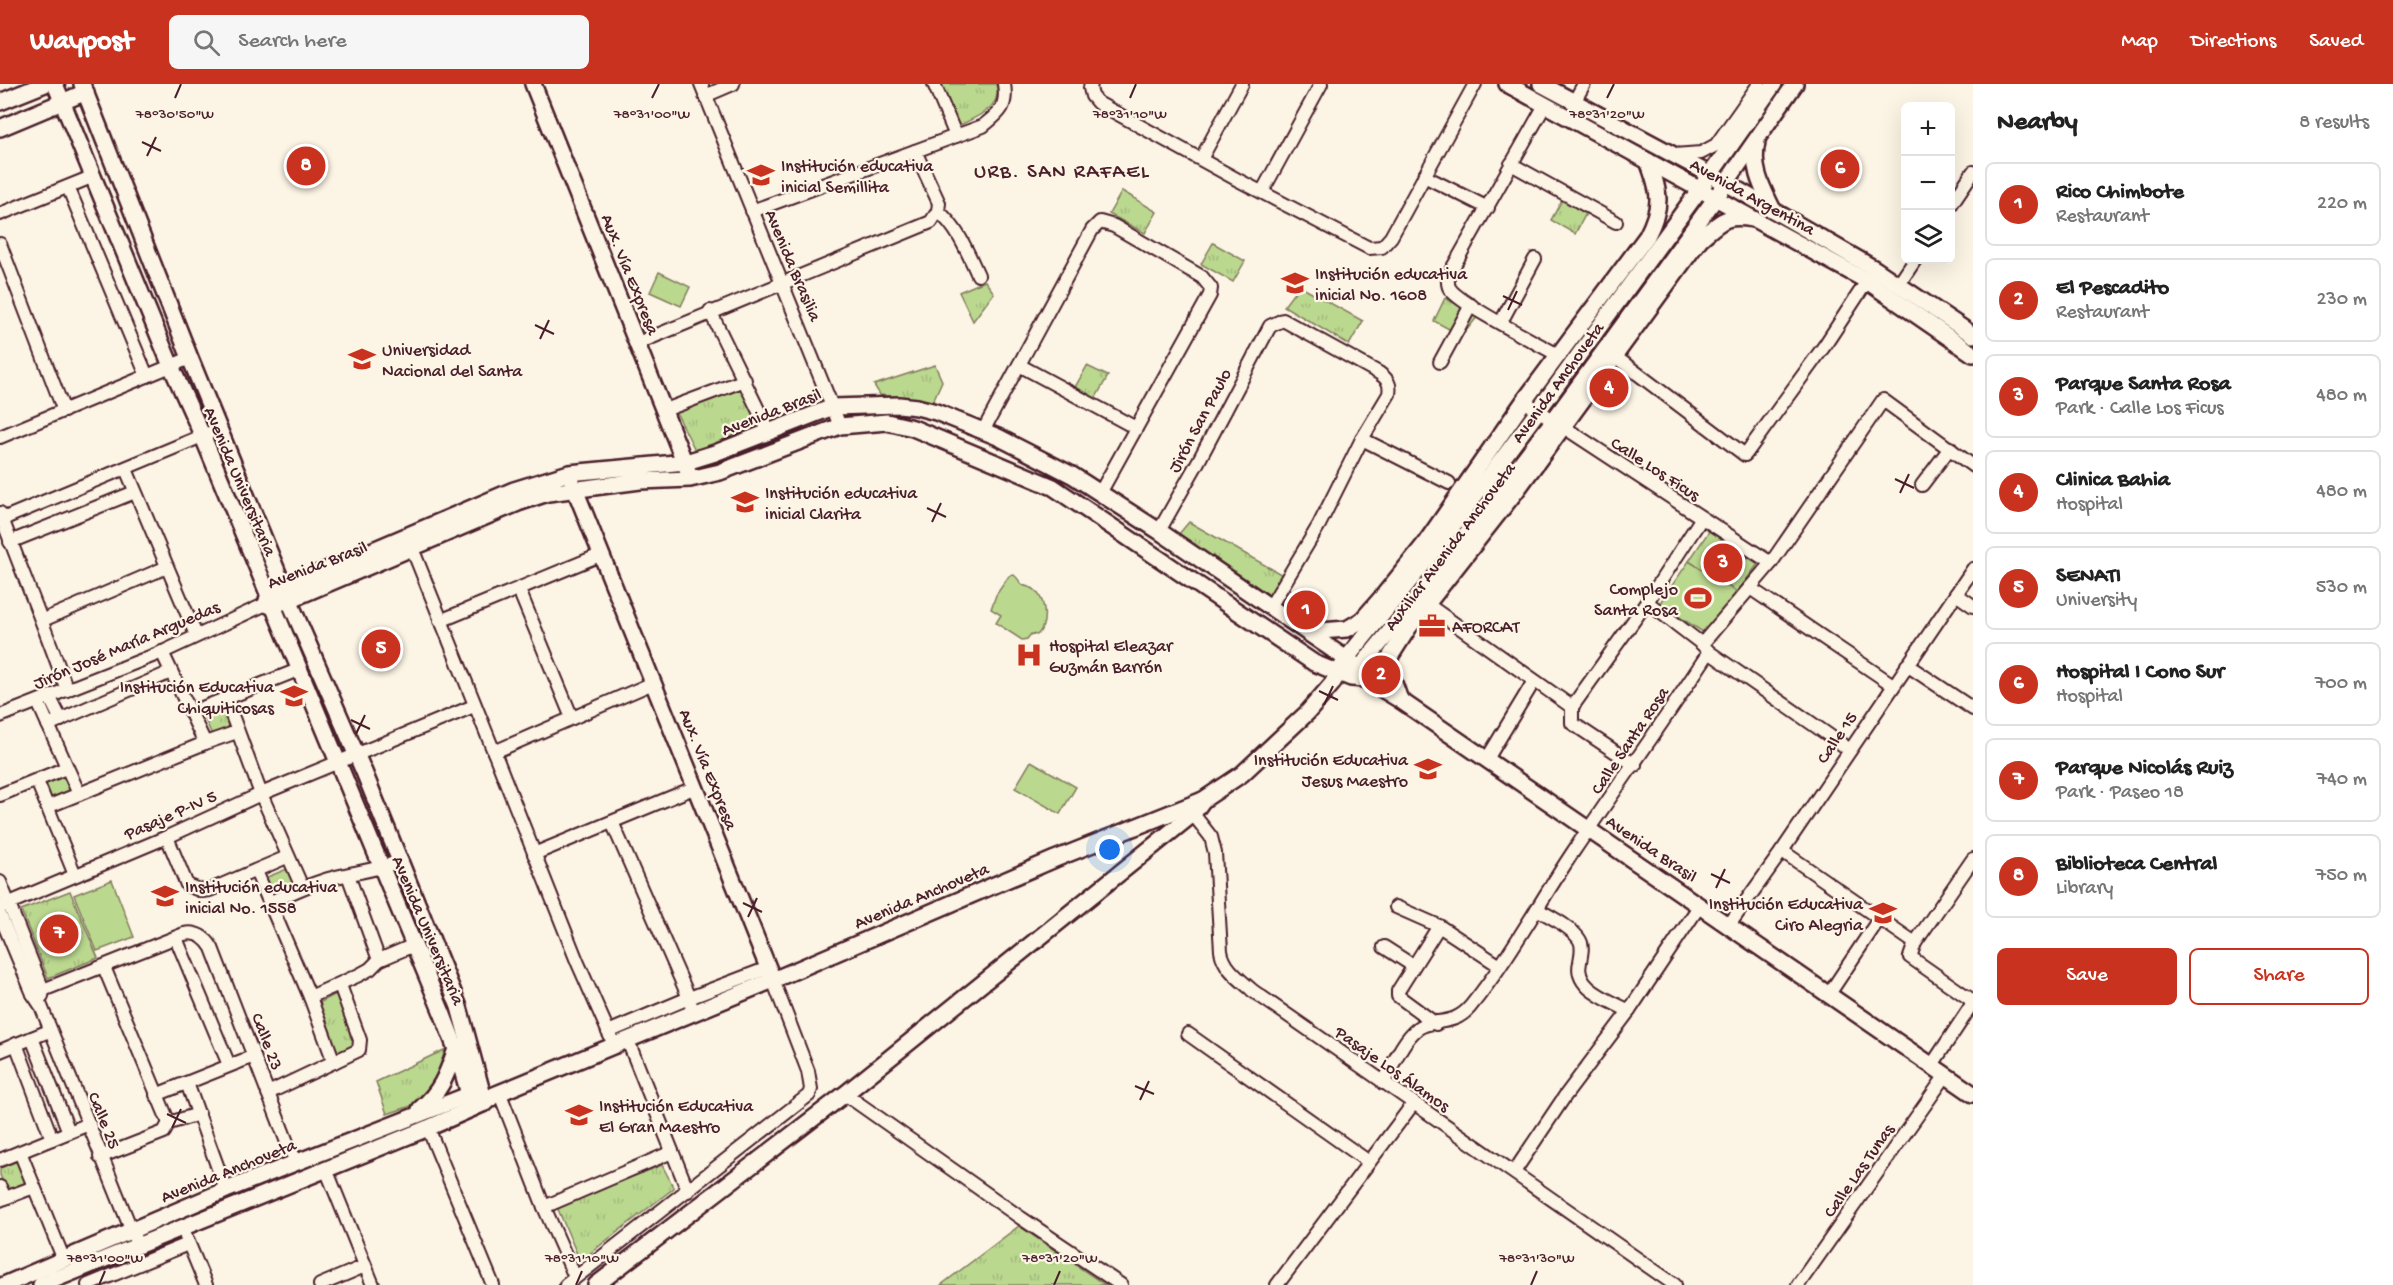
<!DOCTYPE html>
<html lang="en">
<head>
<meta charset="utf-8">
<style>
  :root { --surface:#fff; --page:#f6f6f6; --text:#222; --muted:#767676; --line:#e0e0e0; --accent:#c8321e }
  body { margin:0; font-family:"Gochi Hand",sans-serif; background:var(--page); color:var(--text) }
  .controls { position:absolute; right:18px; top:18px; display:grid; overflow:hidden; border-radius:9px; box-shadow:0 6px 24px #0002 }
  .controls button { width:54px; height:54px; display:grid; place-items:center; padding:0; border:0; border-bottom:2px solid var(--line); background:var(--surface); color:var(--text); font:30px sans-serif }
  .you { position:absolute; left:1110px; top:766px; width:21px; height:21px; margin:-15px; border:4px solid #fff; border-radius:50%; background:#1a73e8; box-shadow:0 0 0 9px #1a73e833 }
  .badge { display:grid; place-items:center; width:39px; height:39px; border-radius:50%; background:var(--accent); color:#fff; font-size:20px; font-weight:700 }
  .pin { position:absolute; translate:-50% -50%; border:3px solid #fff; box-shadow:0 2px 6px #0006 }
  .list { margin:0; padding:0; list-style:none }
  h2 { display:flex; justify-content:space-between; align-items:center; height:78px; margin:0; padding:0 24px; font-size:26px }
  h2 small { font-size:20px; font-weight:400; color:var(--muted) }
  .list li { display:grid; grid-template-columns:39px 1fr auto; gap:18px; align-items:center; box-sizing:border-box; height:84px; margin:0 12px 12px; padding:0 12px; border:2px solid var(--line); border-radius:9px }
  .list b { display:block; font-size:22px; white-space:nowrap }
  .list p { margin:0; font-size:20px; white-space:nowrap; color:var(--muted) }
  .list em { font-size:20px; font-style:normal; color:var(--muted) }
  .actions { display:flex; gap:12px; padding:18px 24px }
  .actions a { flex:1; padding:14px 0; border:2px solid var(--accent); border-radius:9px; text-align:center; font-size:21px; color:var(--accent) }
  .actions .main { background:var(--accent); color:#fff }
  .icon { flex:none; width:33px; height:33px; fill:none; stroke:currentColor; stroke-width:2; stroke-linecap:round; stroke-linejoin:round }
  .map { position:relative; flex:none; width:1973px; height:1201px; overflow:hidden }
  header { display:flex; align-items:center; gap:36px; box-sizing:border-box; height:84px; padding:0 30px; background:var(--accent); color:#fff }
  header strong { font-size:28px }
  nav { display:flex; gap:33px; margin-inline-start:auto; font-size:21px }
  .search { width:420px; height:54px; background:var(--page); display:flex; align-items:center; gap:15px; box-sizing:border-box; padding:0 21px; border-radius:9px; color:var(--muted); font-size:22px }
  main { display:flex }
  aside { flex:1; background:var(--surface) }
  .map>svg:first-child { display:block }
</style>
</head>
<body>
<header>
<strong>Waypost</strong>
<div class="search"><svg class="icon" aria-label="search" viewBox="0 0 24 24"><circle cx="10" cy="10" r="6"/><path d="M15 15l6 6"/></svg>Search here</div>
<nav><a>Map</a><a>Directions</a><a>Saved</a></nav>
</header>
<main>
<div class="map">
<svg width="1973" height="1201" viewBox="0 0 1973 1201">
  <defs>
    <pattern id="park-tufts" width="24" height="20" patternUnits="userSpaceOnUse" patternTransform="scale(1.5)"><rect width="24" height="20" fill="#bbd88f"/><path d="M3 7l-1-3M5 7V3M7 7l1-3M15 17l-1-3M17 17v-4M19 17l1-3" fill="none" stroke="#a2b97c"/></pattern>
  </defs>
  <rect width="100%" height="100%" fill="#fcf5e5"/>
  <filter id="ink" filterUnits="userSpaceOnUse"><feTurbulence type="fractalNoise" baseFrequency=".0167" numOctaves="2"/><feDisplacementMap in="SourceGraphic" scale="12" xChannelSelector="R" yChannelSelector="G"/><feConvolveMatrix kernelMatrix="1 2 1 2 8 2 1 2 1" color-interpolation-filters="sRGB"/></filter>
  <g filter="url(#ink)">
    <g fill="#bbd88f" stroke="#827c5d" stroke-width="1.5">
      <polygon points="659,188 690,203 681,222 650,208"/>
      <polygon points="1689,477 1737,508 1706,550 1659,520"/>
      <path d="M1014,491C1018,494 1020,499 1023,501C1028,504 1032,502 1036,507C1046,518 1048,541 1037,551L1031,550L1027,555L1022,556L996,539L1001,531L991,525L996,511L1009,492Z"/>
      <polygon points="1031,677 1076,703 1060,730 1015,704"/>
      <polygon points="112,796 134,853 97,867 74,811"/>
    </g>
    <g fill="url(#park-tufts)" stroke="#827c5d" stroke-width="1.5">
      <path d="M938,0H996C1004,25 973,34 956,43Z"/>
      <polygon points="1122,107 1157,128 1145,149 1109,130"/>
      <polygon points="1567,107 1591,120 1575,150 1551,136"/>
      <polygon points="1213,159 1245,177 1233,198 1201,180"/>
      <polygon points="985,197 994,209 973,237 959,208"/>
      <polygon points="1299,202 1363,237 1349,261 1284,222"/>
      <polygon points="1445,214 1478,232 1462,252 1434,237"/>
      <polygon points="935,281 942,297 933,317 880,311 874,301"/>
      <polygon points="1087,282 1108,292 1095,315 1074,305"/>
      <polygon points="745,299 765,345 697,370 676,328"/>
      <polygon points="1189,438 1286,493 1273,514 1178,451"/>
      <polygon points="1709,447 1758,480 1737,508 1689,477"/>
      <polygon points="222,625 230,643 212,651 204,633"/>
      <polygon points="66,689 74,709 51,719 41,698"/>
      <polygon points="287,785 296,805 274,813 265,794"/>
      <polygon points="70,807 98,874 48,894 21,826"/>
      <polygon points="338,909 360,962 338,972 317,920"/>
      <polygon points="446,965 432,1003 417,1020 387,1030 376,998"/>
      <polygon points="20,1076 30,1100 7,1108 0,1091 0,1084"/>
      <polygon points="662,1081 674,1104 580,1177 557,1123"/>
      <polygon points="1019,1142 1105,1201 941,1201"/>
    </g>
    <g fill="none" stroke-linecap="round" stroke-linejoin="round">
      <defs>
        <g id="minor">
          <polyline points="701,0 840,342"/>
          <polyline points="934,0 956,52"/>
          <polyline points="1091,0 1090,4 1092,12 1098,19 1238,96 1369,164 1382,163 1391,153 1475,0"/>
          <polyline points="705,12 733,0"/>
          <polyline points="1574,18 1584,0"/>
          <path d="M1545,21L1448,192C1448,197 1447,201 1450,205C1461,221 1537,259 1558,271"/>
          <polyline points="1674,71 1701,69 1716,61 1759,0"/>
          <polyline points="1201,75 1242,0"/>
          <polyline points="1511,80 1616,138"/>
          <polyline points="1424,92 1488,124"/>
          <polyline points="68,103 147,292"/>
          <polyline points="1262,108 1321,0"/>
          <polyline points="1950,122 1973,88"/>
          <path d="M752,127L983,42C999,29 1008,23 1004,0"/>
          <path d="M938,127C958,144 967,167 978,191"/>
          <polyline points="0,130 94,92"/>
          <polyline points="0,160 64,327"/>
          <polyline points="1899,200 1915,176"/>
          <polyline points="710,227 769,348"/>
          <polyline points="1501,238 1535,175"/>
          <polyline points="638,259 931,138 938,127 939,119 915,67"/>
          <polyline points="1609,268 1745,371 1825,261 1871,191"/>
          <polyline points="1440,278 1471,221"/>
          <polyline points="1019,281 1136,344"/>
          <polyline points="1524,317 1771,479"/>
          <polyline points="665,326 745,296"/>
          <polyline points="983,347 1092,146 1100,138 1114,142 1202,193 1211,204 1210,211 1100,409"/>
          <polyline points="0,353 190,274"/>
          <polyline points="1362,355 1449,399"/>
          <polyline points="126,385 196,551"/>
          <polyline points="1922,401 1950,364"/>
          <path d="M0,429C22,488 46,546 67,606"/>
          <polyline points="0,436 219,345"/>
          <path d="M1159,447L1198,378L1270,242L1283,236L1379,289C1387,295 1391,299 1389,310L1362,355L1319,441L1270,523"/>
          <polyline points="10,458 135,408"/>
          <polyline points="412,464 494,668 653,599"/>
          <polyline points="1750,504 1893,601"/>
          <polyline points="519,506 572,634"/>
          <polyline points="1956,510 1973,522"/>
          <polyline points="1421,516 1572,623"/>
          <polyline points="1647,518 1702,560"/>
          <polyline points="43,536 167,483"/>
          <polyline points="440,537 600,471"/>
          <polyline points="162,568 205,659"/>
          <polyline points="1709,568 1850,666"/>
          <polyline points="1907,581 1973,625"/>
          <polyline points="50,614 61,636"/>
          <polyline points="226,615 261,710 302,803"/>
          <polyline points="38,618 79,710"/>
          <polyline points="192,628 298,586"/>
          <polyline points="0,632 165,567 266,520"/>
          <polyline points="48,641 171,588"/>
          <polyline points="494,668 577,877 615,963"/>
          <polyline points="1487,675 1534,597"/>
          <polyline points="1635,681 1572,639 1572,623 1647,518 1701,435"/>
          <polyline points="37,697 75,791"/>
          <polyline points="0,711 66,684"/>
          <polyline points="47,723 205,659 237,648"/>
          <path d="M1193,730L1211,753L1215,769L1221,867C1224,885 1240,895 1253,907L1675,1201"/>
          <polyline points="612,738 689,914 693,929"/>
          <polyline points="167,753 187,801 202,807 210,806 287,773"/>
          <polyline points="1782,767 1915,859"/>
          <polyline points="534,770 696,703"/>
          <polyline points="1973,775 1915,859 1910,873 1973,917"/>
          <polyline points="256,787 310,913 334,978"/>
          <polyline points="348,791 379,876"/>
          <polyline points="0,798 43,906 42,912"/>
          <path d="M271,818C291,809 311,799 332,794C355,788 378,786 400,777"/>
          <polyline points="0,823 167,753 261,710 474,622"/>
          <polyline points="1396,823 1439,842 1500,882"/>
          <path d="M1537,825C1550,833 1570,842 1579,855C1584,862 1581,870 1580,878C1573,905 1610,916 1629,927"/>
          <polyline points="0,831 33,910 41,922 135,1155"/>
          <polyline points="1729,841 1782,767 1973,485"/>
          <polyline points="176,854 229,981"/>
          <polyline points="1384,863 1412,881"/>
          <polyline points="104,883 169,1039"/>
          <path d="M33,910L184,850C196,847 206,854 212,864L290,1066L298,1079"/>
          <polyline points="1829,910 1883,829"/>
          <polyline points="310,913 359,891 370,885 379,876 414,861"/>
          <polyline points="1436,940 1398,912 1398,907 1439,842"/>
          <polyline points="608,948 689,914 768,884"/>
          <polyline points="1188,950 1369,1078"/>
          <polyline points="32,954 69,1048"/>
          <polyline points="628,957 688,1107"/>
          <polyline points="16,960 52,1055"/>
          <polyline points="0,967 49,947"/>
          <polyline points="1932,981 1973,919"/>
          <polyline points="187,999 226,1106"/>
          <path d="M1383,999C1393,982 1401,958 1417,945C1432,933 1452,944 1470,923C1509,875 1539,819 1573,768C1618,701 1665,636 1709,568L1702,560L1771,479L1883,316L1973,382"/>
          <polyline points="268,1009 359,966 360,956 340,901"/>
          <polyline points="500,1010 544,1123 575,1193"/>
          <polyline points="845,1010 1021,1134 1121,1201"/>
          <polyline points="156,1011 254,972"/>
          <polyline points="428,1044 493,1201"/>
          <polyline points="20,1068 64,1176"/>
          <polyline points="100,1073 164,1048 169,1039 199,1030"/>
          <polyline points="0,1076 89,1040"/>
          <polyline points="326,1085 373,1201"/>
          <polyline points="1514,1088 1565,1012 1629,927 1700,821"/>
          <polyline points="0,1103 5,1114"/>
          <polyline points="0,1116 34,1103"/>
          <polyline points="544,1123 672,1068"/>
          <polyline points="186,1153 206,1201"/>
          <polyline points="88,1201 188,1160"/>
          <polyline points="320,1201 365,1182"/>
          <polyline points="566,1201 809,1011 811,1005 808,987 773,896"/>
          <polyline points="1277,1201 1413,1020"/>
          <polyline points="1798,1201 1946,991"/>
        </g>
        <g id="major">
          <polyline points="55,0 171,282 203,353 443,931 456,965 473,1024"/>
          <polyline points="82,0 190,274 289,516 364,688 459,923 485,1019"/>
          <polyline points="533,0 688,387"/>
          <polyline points="1507,0 1867,197 1973,270"/>
          <polyline points="1541,0 1726,99 1875,185 1973,251"/>
          <polyline points="0,18 45,0"/>
          <polyline points="0,44 86,8"/>
          <path d="M1757,58C1751,84 1762,103 1773,126"/>
          <polyline points="572,398 773,896"/>
          <path d="M1307,548L1347,545L1362,536L1383,512L1424,461L1524,317L1647,152C1663,121 1660,109 1648,77"/>
          <polyline points="1354,591 1418,513 1553,337 1712,119 1795,0"/>
          <polyline points="1365,595 1361,585 1159,447 1072,391 998,353 936,328 917,323 899,321 833,323 715,369 686,378 569,389 514,406 284,504 268,513 266,520 271,522 289,516 518,419 548,409 640,397 690,395 720,388 840,342 887,338 913,344 1053,403 1314,579 1351,594 1365,595 1400,616 1973,1010"/>
          <path d="M1400,616L1389,585L1390,573L1409,543L1516,407L1700,155C1721,137 1725,130 1753,135"/>
          <path d="M420,1025C441,1008 447,990 456,965"/>
          <polyline points="4,1201 226,1106 476,1008"/>
          <polyline points="41,1201 428,1044 487,1018 494,1011 773,896 1055,775 1203,716 1242,690 1307,629 1332,600 1346,575 1434,467 1538,327 1700,105 1774,0"/>
          <polyline points="596,1201 845,1010 1193,730 1203,716"/>
        </g>
      </defs>
      <use href="#minor" stroke="#4a1f2b" stroke-width="16"/>
      <use href="#major" stroke="#4a1f2b" stroke-width="20"/>
      <use href="#minor" stroke="#fcf5e5" stroke-width="12"/>
      <use href="#major" stroke="#fcf5e5" stroke-width="15"/>
    </g>
  </g>
  <path fill="none" stroke="#4a1f2b" stroke-width="2" d="M175,14L181,0M652,14L659,0M1130,14L1136,0M1607,14L1614,0M142,58L161,67M147,72L156,53M1503,212L1522,221M1508,226L1517,207M535,241L554,250M540,255L549,236M1895,395L1914,404M1900,409L1909,390M927,424L946,433M932,438L941,419M1319,607L1338,616M1324,621L1333,602M351,636L370,645M356,650L365,631M1711,790L1730,799M1716,804L1725,785M743,819L762,828M748,833L757,814M1135,1002L1154,1010M1140,1016L1149,997M167,1030L186,1039M172,1044L181,1025M99,1201L105,1187M576,1201L582,1187M1054,1201L1060,1187M1531,1201L1537,1187"/>
  <defs>
    <symbol id="school-bare" viewBox="-9 -9 18 18"><path d="M0-5L7-2L0 1L-7-2ZM-4 1L0 2.5L4 1V4Q0 6-4 4Z" fill="#c8321e" stroke="#fcf5e5" stroke-width="2.5" paint-order="stroke"/></symbol>
    <symbol id="university-bare" viewBox="-9 -9 18 18"><path d="M0-5L7-2L0 1L-7-2ZM-4 1L0 2.5L4 1V4Q0 6-4 4Z" fill="#c8321e" stroke="#fcf5e5" stroke-width="2.5" paint-order="stroke"/></symbol>
    <symbol id="stadium-bare" viewBox="-9 -9 18 18"><path d="M0-5a6.5 5 0 1 0 0 10a6.5 5 0 1 0 0-10ZM-3.5-1.8h7v3.6h-7Z" fill="#c8321e" stroke="#fcf5e5" stroke-width="2.5" paint-order="stroke"/></symbol>
    <symbol id="office-bare" viewBox="-9 -9 18 18"><path d="M-6-3h4V-5.5h4V-3h4V5H-6ZM-1-4.5V-3h2v-1.5ZM-6 0V1H6V0Z" fill="#c8321e" stroke="#fcf5e5" stroke-width="2.5" paint-order="stroke"/></symbol>
    <symbol id="hospital-bare" viewBox="-9 -9 18 18"><path d="M-5-5h3v3.5h4V-5h3V5h-3V1.5h-4V5h-3Z" fill="#c8321e" stroke="#fcf5e5" stroke-width="2.5" paint-order="stroke"/></symbol>
  </defs>
  <g fill-rule="evenodd">
    <use href="#school-bare" x="742" y="72" width="38" height="38"/>
    <use href="#school-bare" x="1276" y="180" width="38" height="38"/>
    <use href="#university-bare" x="343" y="256" width="38" height="38"/>
    <use href="#school-bare" x="726" y="399" width="38" height="38"/>
    <use href="#stadium-bare" x="1679" y="495" width="38" height="38"/>
    <use href="#office-bare" x="1413" y="523" width="38" height="38"/>
    <use href="#hospital-bare" x="1010" y="552" width="38" height="38"/>
    <use href="#school-bare" x="275" y="593" width="38" height="38"/>
    <use href="#school-bare" x="1409" y="666" width="38" height="38"/>
    <use href="#school-bare" x="146" y="793" width="38" height="38"/>
    <use href="#school-bare" x="1864" y="810" width="38" height="38"/>
    <use href="#school-bare" x="560" y="1012" width="38" height="38"/>
  </g>
  <g text-anchor="middle" stroke-width="4.5" stroke-linejoin="round" paint-order="stroke">
    <g font-size="18" fill="#4a1f2b" stroke="#fcf5e5" text-anchor="start">
      <text x="781" y="87">Institución educativa<tspan x="781" dy="21">inicial Semillita</tspan></text>
      <text x="1315" y="195">Institución educativa<tspan x="1315" dy="21">inicial No. 1608</tspan></text>
      <text x="382" y="271">Universidad<tspan x="382" dy="21">Nacional del Santa</tspan></text>
      <text x="765" y="414">Institución educativa<tspan x="765" dy="21">inicial Clarita</tspan></text>
      <text x="1678" y="510" text-anchor="end">Complejo<tspan x="1678" dy="21">Santa Rosa</tspan></text>
      <text x="1452" y="548">AFORCAT</text>
      <text x="1049" y="567">Hospital Eleazar<tspan x="1049" dy="21">Guzmán Barrón</tspan></text>
      <text x="274" y="608" text-anchor="end">Institución Educativa<tspan x="274" dy="21">Chiquiticosas</tspan></text>
      <text x="1408" y="681" text-anchor="end">Institución Educativa<tspan x="1408" dy="21">Jesus Maestro</tspan></text>
      <text x="185" y="808">Institución educativa<tspan x="185" dy="21">inicial No. 1558</tspan></text>
      <text x="1863" y="825" text-anchor="end">Institución Educativa<tspan x="1863" dy="21">Ciro Alegria</tspan></text>
      <text x="599" y="1027">Institución Educativa<tspan x="599" dy="21">El Gran Maestro</tspan></text>
    </g>
    <g font-size="18" fill="#4a1f2b" stroke="#fcf5e5">
      <text transform="translate(1753 112) rotate(29)" y="6">Avenida Argentina</text>
      <text transform="translate(794 181) rotate(67)" y="6">Avenida Brasilia</text>
      <text transform="translate(631 190) rotate(68)" y="6">Aux. Vía Expresa</text>
      <text transform="translate(1557 298) rotate(-54)" y="6">Avenida Anchoveta</text>
      <text transform="translate(771 327) rotate(-21)" y="6">Avenida Brasil</text>
      <text transform="translate(1199 336) rotate(-62)" y="6">Jirón San Paulo</text>
      <text transform="translate(1656 384) rotate(33)" y="6">Calle Los Ficus</text>
      <text transform="translate(241 397) rotate(67)" y="6">Avenida Universitaria</text>
      <text transform="translate(1449 462) rotate(-53)" y="6">Auxiliar Avenida Anchoveta</text>
      <text transform="translate(317 480) rotate(-21)" y="6">Avenida Brasil</text>
      <text transform="translate(126 560) rotate(-23)" y="6">Jirón José María Arguedas</text>
      <text transform="translate(1836 653) rotate(-56)" y="6">Calle 15</text>
      <text transform="translate(1629 656) rotate(-56)" y="6">Calle Santa Rosa</text>
      <text transform="translate(709 685) rotate(68)" y="6">Aux. Vía Expresa</text>
      <text transform="translate(170 730) rotate(-24)" y="6">Pasaje P-IV 5</text>
      <text transform="translate(1652 764) rotate(34)" y="6">Avenida Brasil</text>
      <text transform="translate(921 811) rotate(-23)" y="6">Avenida Anchoveta</text>
      <text transform="translate(429 846) rotate(67)" y="6">Avenida Universitaria</text>
      <text transform="translate(268 957) rotate(69)" y="6">Calle 23</text>
      <text transform="translate(1393 984) rotate(35)" y="6">Pasaje Los Álamos</text>
      <text transform="translate(105 1036) rotate(68)" y="6">Calle 25</text>
      <text transform="translate(228 1086) rotate(-22)" y="6">Avenida Anchoveta</text>
      <text transform="translate(1858 1086) rotate(-55)" y="6">Calle Las Tunas</text>
    </g>
    <g font-size="21" letter-spacing="1.5" fill="#4a1f2b" stroke="#fcf5e5">
      <text x="1062" y="93">URB. SAN RAFAEL</text>
    </g>
  </g>
  <g font-size="15" text-anchor="middle" fill="#4a1f2b" stroke="#fcf5e5" stroke-width="4.5" stroke-linejoin="round" paint-order="stroke">
    <text x="175" y="34">78°30'50"W</text>
    <text x="652" y="34">78°31'00"W</text>
    <text x="1130" y="34">78°31'10"W</text>
    <text x="1607" y="34">78°31'20"W</text>
    <text x="105" y="1178">78°31'00"W</text>
    <text x="582" y="1178">78°31'10"W</text>
    <text x="1060" y="1178">78°31'20"W</text>
    <text x="1537" y="1178">78°31'30"W</text>
  </g>
</svg>
<div class="controls">
<button>+</button>
<button>−</button>
<button><svg class="icon" aria-label="layers" viewBox="0 0 24 24"><path d="M12 4l9 5-9 5-9-5zM3 14l9 5 9-5"/></svg></button>
</div>
<div class="you"></div>
<div class="pin badge" style="left:1306px;top:526px">1</div>
<div class="pin badge" style="left:1381px;top:591px">2</div>
<div class="pin badge" style="left:1723px;top:479px">3</div>
<div class="pin badge" style="left:1609px;top:304px">4</div>
<div class="pin badge" style="left:381px;top:565px">5</div>
<div class="pin badge" style="left:1840px;top:85px">6</div>
<div class="pin badge" style="left:59px;top:850px">7</div>
<div class="pin badge" style="left:306px;top:82px">8</div>
</div>
<aside>
<h2>Nearby<small>8 results</small></h2>
<ul class="list">
<li><span class="badge">1</span><div><b>Rico Chimbote</b><p>Restaurant</p></div><em>220 m</em></li>
<li><span class="badge">2</span><div><b>El Pescadito</b><p>Restaurant</p></div><em>230 m</em></li>
<li><span class="badge">3</span><div><b>Parque Santa Rosa</b><p>Park · Calle Los Ficus</p></div><em>480 m</em></li>
<li><span class="badge">4</span><div><b>Clinica Bahia</b><p>Hospital</p></div><em>480 m</em></li>
<li><span class="badge">5</span><div><b>SENATI</b><p>University</p></div><em>530 m</em></li>
<li><span class="badge">6</span><div><b>Hospital I Cono Sur</b><p>Hospital</p></div><em>700 m</em></li>
<li><span class="badge">7</span><div><b>Parque Nicolás Ruiz</b><p>Park · Paseo 18</p></div><em>740 m</em></li>
<li><span class="badge">8</span><div><b>Biblioteca Central</b><p>Library</p></div><em>750 m</em></li>
</ul>
<div class="actions"><a class="main">Save</a><a>Share</a></div>
</aside>
</main>
</body>
</html>
